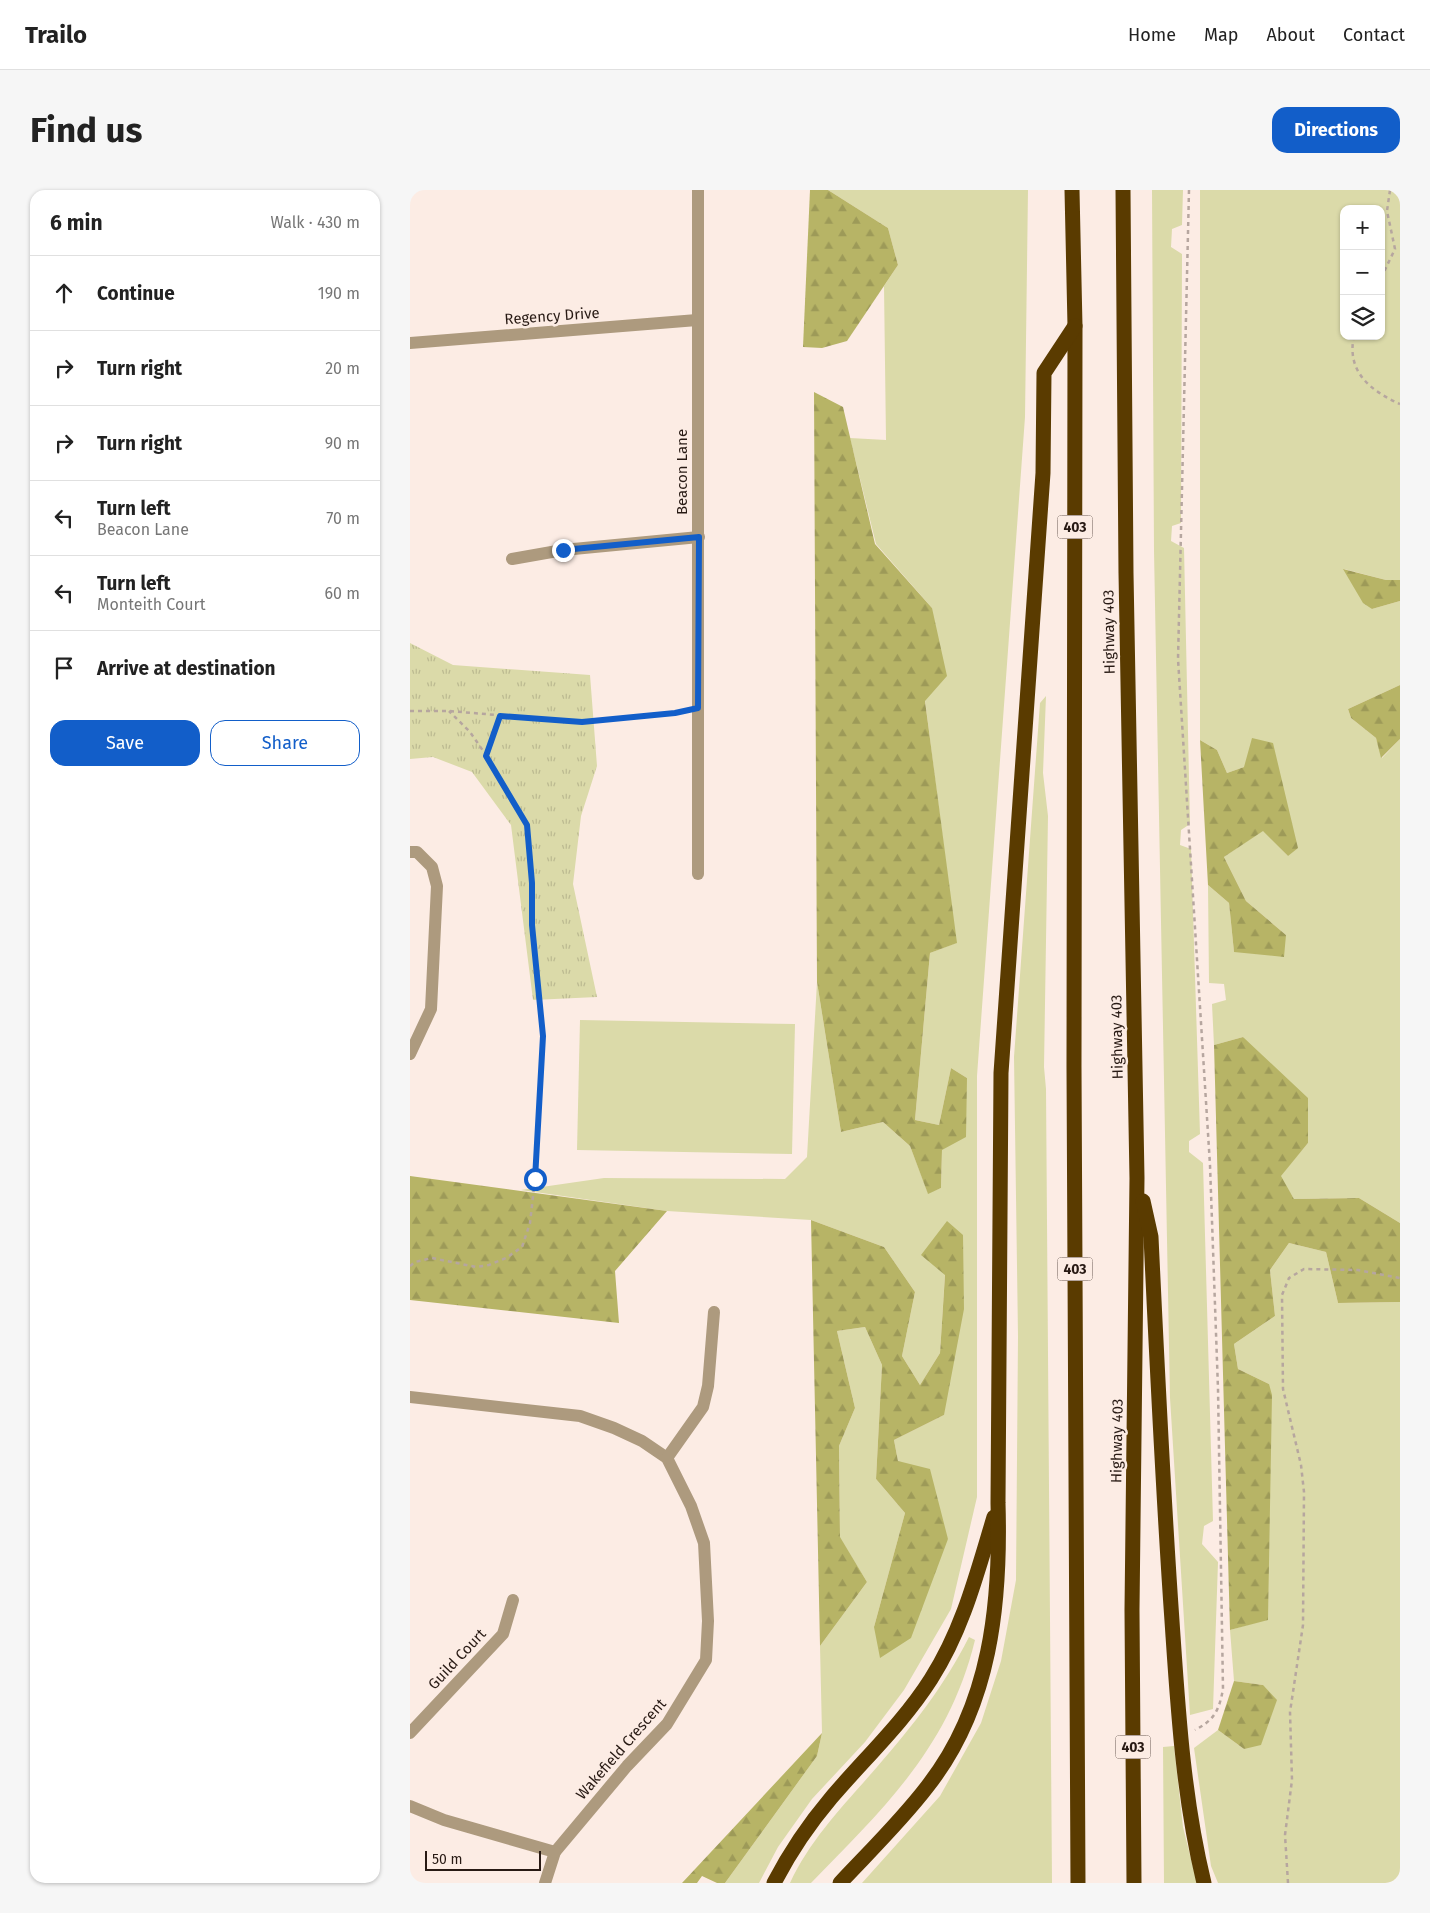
<!DOCTYPE html>
<html lang="en">
<head>
<meta charset="utf-8">
<style>
  :root { --surface:#fff; --page:#f6f6f6; --text:#222; --muted:#767676; --line:#e0e0e0; --accent:#125ec9 }
  body { margin:0; font-family:"Fira Sans",sans-serif; background:var(--page); color:var(--text) }
  .controls { position:absolute; right:15px; top:15px; display:grid; overflow:hidden; border-radius:10px; box-shadow:0 1px 4px #0004 }
  .controls button { width:45px; height:45px; display:grid; place-items:center; padding:0; border:0; border-bottom:1px solid var(--line); background:var(--surface); color:var(--text); font:25px sans-serif }
  .scale { position:absolute; left:15px; bottom:12px; width:116px; box-sizing:border-box; padding-left:5px; border:2px solid #281a14; border-top:0; font-size:14px; line-height:18px; white-space:nowrap; color:#281a14; -webkit-text-stroke:4px #fcece4; paint-order:stroke }
  .stop { position:absolute; width:15px; height:15px; margin:-11px; border:4px solid #125ec9; border-radius:50%; background:#fff }
  .stop.end { background:#125ec9; border-color:#fff; box-shadow:0 1px 5px #0008 }
  .list { margin:0; padding:0; list-style:none }
  h2 { display:flex; justify-content:space-between; align-items:center; height:65px; margin:0; padding:0 20px; font-size:21px }
  h2 small { font-size:16px; font-weight:400; color:var(--muted) }
  .list li { display:grid; grid-template-columns:32px 1fr auto; gap:15px; align-items:center; box-sizing:border-box; height:75px; padding:0 20px; border-top:1px solid var(--line) }
  .list b { display:block; font-size:19px; white-space:nowrap }
  .list p { margin:0; font-size:16px; white-space:nowrap; color:var(--muted) }
  .list em { font-size:16px; font-style:normal; color:var(--muted) }
  .actions { display:flex; gap:10px; padding:15px 20px }
  .actions a { flex:1; padding:11px 0; border:1px solid var(--accent); border-radius:15px; text-align:center; font-size:18px; color:var(--accent) }
  .actions .main { background:var(--accent); color:#fff }
  .icon { flex:none; width:28px; height:28px; fill:none; stroke:currentColor; stroke-width:2; stroke-linecap:round; stroke-linejoin:round }
  .map { position:relative; flex:none; width:990px; height:1693px; overflow:hidden; border-radius:15px }
  header { display:flex; align-items:center; gap:30px; box-sizing:border-box; height:70px; padding:0 25px; background:var(--surface); border-bottom:1px solid var(--line) }
  header strong { font-size:24px }
  nav { display:flex; gap:28px; margin-inline-start:auto; font-size:18px }
  .intro { display:flex; align-items:center; justify-content:space-between; box-sizing:border-box; height:120px; padding:0 30px }
  h1 { margin:0; font-size:35px }
  .button { padding:12px 22px; border-radius:15px; background:var(--accent); color:#fff; font-size:18px; font-weight:700 }
  main { display:flex; gap:30px; padding:0 30px }
  aside { flex:1; background:var(--surface); border-radius:15px; box-shadow:0 1px 4px #0004 }
  .map>svg:first-child { display:block }
</style>
</head>
<body>
<header>
<strong>Trailo</strong>
<nav><a>Home</a><a>Map</a><a>About</a><a>Contact</a></nav>
</header>
<div class="intro"><h1>Find us</h1><a class="button">Directions</a></div>
<main>
<aside>
<h2>6 min<small>Walk · 430 m</small></h2>
<ul class="list">
<li><svg class="icon" aria-label="ahead" viewBox="0 0 24 24"><path d="M12 20V5M6 11l6-6 6 6"/></svg><div><b>Continue</b></div><em>190 m</em></li>
<li><svg class="icon" aria-label="right" viewBox="0 0 24 24"><path d="M7 20v-9h11M14 6l5 5-5 5"/></svg><div><b>Turn right</b></div><em>20 m</em></li>
<li><svg class="icon" aria-label="right" viewBox="0 0 24 24"><path d="M7 20v-9h11M14 6l5 5-5 5"/></svg><div><b>Turn right</b></div><em>90 m</em></li>
<li><svg class="icon" aria-label="left" viewBox="0 0 24 24"><path d="M17 20v-9H6M10 6l-5 5 5 5"/></svg><div><b>Turn left</b><p>Beacon Lane</p></div><em>70 m</em></li>
<li><svg class="icon" aria-label="left" viewBox="0 0 24 24"><path d="M17 20v-9H6M10 6l-5 5 5 5"/></svg><div><b>Turn left</b><p>Monteith Court</p></div><em>60 m</em></li>
<li><svg class="icon" aria-label="arrive" viewBox="0 0 24 24"><path d="M6 21V4h12l-3 4 3 4H6"/></svg><div><b>Arrive at destination</b></div></li>
</ul>
<div class="actions"><a class="main">Save</a><a>Share</a></div>
</aside>
<div class="map">
<svg width="990" height="1693" viewBox="0 0 990 1693">
  <defs>
    <pattern id="forest-firs" width="22" height="20" patternUnits="userSpaceOnUse" patternTransform="scale(1.25)"><rect width="22" height="20" fill="#b7b466"/><path d="M5 1l3.5 6h-7zM16 11l3.5 6h-7z" fill="#9d9a58"/></pattern>
    <pattern id="park-tufts" width="24" height="20" patternUnits="userSpaceOnUse" patternTransform="scale(1.25)"><rect width="24" height="20" fill="#dbdaa9"/><path d="M3 7l-1-3M5 7V3M7 7l1-3M15 17l-1-3M17 17v-4M19 17l1-3" fill="none" stroke="#bcba91"/></pattern>
  </defs>
  <rect width="100%" height="100%" fill="#fcece4"/>
  <g fill="#dbdaa9" fill-rule="evenodd">
    <polygon points="418,0 618,0 615,227 567,886 567,1307 541,1419 494,1500 455,1552 402,1609 368,1657 349,1693 315,1693 407,1566 412,1543 410,1456 457,1392 430,1348 429,1256 445,1218 427,1141 455,1137 472,1175 466,1289 495,1323 464,1437 538,1349 488,1271 484,1250 534,1225 535,1084 530,1163 510,1195 492,1166 505,1102 474,1057 401,1030 257,1021 111,1000 194,988 375,989 397,967 407,792 431,942 473,932 500,956 518,1003 531,998 532,960 557,888 541,878 529,935 505,930 520,763 546,753 515,510 522,418 466,354 440,248 476,250 474,96 488,75 478,38"/>
    <polygon points="742,0 773,0 772,35 762,39 761,57 772,64 771,333 762,336 761,351 774,358 780,634 771,640 770,655 781,659 790,944 779,951 779,962 793,973 803,1331 794,1336 792,1354 808,1372 803,1519 780,1525 760,1208 744,361"/>
    <path d="M790,0H990V390H976L934,379L962,419L990,411V495L938,519L941,528L966,548L972,568L990,549V1033L949,1008L884,1009L870,986L898,953L833,847L804,855L802,814L816,810L814,794L799,793L798,695L819,713L824,762L876,745L836,711L814,667L853,640L878,666L834,577L817,583L807,560L790,550ZM934,19H971V146H934Z"/>
    <polygon points="636,506 633,583 638,626 634,877 636,899 642,1693 452,1693 530,1606 571,1533 591,1471 606,1390 608,1146 604,867 630,513"/>
    <polygon points="170,830 385,834 382,964 167,960"/>
    <polygon points="879,1053 916,1062 928,1113 990,1112 990,1693 808,1693 801,1676 784,1558 808,1540 834,1559 853,1495 824,1491 820,1440 858,1429 859,1194 828,1179 824,1154 865,1126 860,1080"/>
    <path d="M559,1447L565,1450C539,1557 475,1617 401,1693H380C401,1648 435,1614 467,1577C504,1534 533,1498 559,1447Z"/>
    <polygon points="764,1556 773,1637 787,1693 754,1693 753,1557"/>
  </g>
  <g fill="url(#forest-firs)">
    <polygon points="400,0 418,0 478,38 488,75 437,151 412,158 393,157"/>
    <polygon points="404,202 433,217 465,354 522,418 537,486 515,511 547,753 520,763 505,930 529,935 541,878 557,888 556,947 532,960 531,998 518,1004 500,956 473,932 431,942 407,792"/>
    <polygon points="933,379 976,390 990,390 990,411 962,419 953,413"/>
    <polygon points="990,495 990,549 971,568 966,548 941,528 938,519"/>
    <polygon points="842,548 863,553 888,658 878,666 853,641 814,667 836,711 876,745 874,767 824,762 819,713 798,695 790,550 807,560 817,583 834,577"/>
    <polygon points="833,847 898,908 898,953 871,986 884,1009 949,1008 990,1033 990,1112 928,1113 916,1062 879,1053 860,1080 865,1126 824,1154 828,1179 859,1194 862,1205 858,1430 820,1440 804,855"/>
    <polygon points="0,986 257,1021 205,1081 209,1133 0,1110"/>
    <polygon points="401,1030 474,1057 505,1102 492,1166 510,1195 530,1163 535,1085 511,1065 537,1031 553,1045 554,1119 534,1225 484,1250 488,1271 520,1279 538,1349 501,1448 470,1468 464,1437 495,1323 466,1289 472,1175 455,1137 427,1141 445,1218 429,1256 430,1347 457,1392 410,1456"/>
    <polygon points="824,1491 853,1495 867,1510 851,1555 834,1559 808,1540"/>
    <polygon points="412,1543 407,1566 315,1693 307,1693 292,1686 287,1693 272,1693"/>
  </g>
  <polygon fill="url(#park-tufts)" points="0,453 43,475 180,485 187,576 171,626 163,694 187,807 123,810 101,635 62,582 23,567 0,569"/>
  <g fill="none" stroke-linecap="round" stroke-linejoin="round">
    <g stroke="#b6a69f" stroke-width="2.5" stroke-dasharray="4 4" stroke-linecap="butt">
      <path d="M779,0L768,469L800,975L808,1199L813,1499C809,1521 804,1530 785,1540"/>
      <polyline points="971,88 985,59 977,21 980,0"/>
      <path d="M944,146C936,182 961,201 990,214"/>
      <polyline points="0,521 39,521 172,532 275,521"/>
      <polyline points="76,565 90,527"/>
      <polyline points="0,1076 5,1072 22,1068 66,1077 79,1075 96,1068 112,1057 120,1033 125,989 133,846 122,735 121,667 117,635 76,565 60,542 39,521"/>
      <polyline points="878,1693 875,1645 882,1590 880,1522 893,1435 894,1302 891,1275 873,1199 872,1105 879,1088 894,1079 948,1080 990,1088"/>
    </g>
    <g stroke="#ad9a7e" stroke-width="12">
      <polyline points="0,153 287,130"/>
      <polyline points="102,369 153,360 289,347"/>
      <polyline points="0,662 7,662 22,677 27,696 21,819 0,864"/>
      <polyline points="288,684 288,0"/>
      <polyline points="0,1207 170,1226 204,1238 232,1251 257,1268 281,1316 294,1353 298,1431 296,1470 257,1534 217,1576 145,1662 135,1693"/>
      <polyline points="257,1268 293,1217 298,1196 304,1122"/>
      <polyline points="0,1543 93,1444 103,1410"/>
      <polyline points="0,1616 34,1630 145,1662"/>
    </g>
    <g stroke="#5a3b00" stroke-width="15">
      <polyline points="662,0 665,136 664,877 668,1693"/>
      <polyline points="713,0 716,383 727,988 722,1420 724,1693"/>
      <path d="M733,1011L741,1047C747,1175 753,1303 762,1431C768,1519 773,1607 794,1693"/>
      <path d="M364,1693C380,1662 399,1634 421,1608C455,1568 493,1533 521,1489C553,1439 567,1383 584,1327"/>
      <path d="M430,1693C459,1662 491,1631 517,1597C581,1516 591,1413 588,1313L591,883L633,283L634,183L665,136"/>
    </g>
  </g>
  <g fill="none" stroke-linecap="round" stroke-linejoin="round">
    <polyline stroke="#125ec9" stroke-width="6" points="125,989 133,846 122,735 122,693 117,635 76,566 90,526 172,532 265,523 288,518 289,347 153,360"/>
  </g>
  <g text-anchor="middle" stroke-width="5" stroke-linejoin="round" paint-order="stroke">
    <g fill="#fcece4" stroke="#685952" stroke-width="1">
      <rect x="647.5" y="325.5" width="35" height="23" rx="4"/>
      <rect x="647.5" y="1067.5" width="35" height="23" rx="4"/>
      <rect x="705.5" y="1545.5" width="35" height="23" rx="4"/>
    </g>
    <g font-size="14" font-weight="bold" fill="#281a14">
      <text x="665" y="342">403</text>
      <text x="665" y="1084">403</text>
      <text x="723" y="1562">403</text>
    </g>
    <g font-size="15" fill="#281a14" stroke="#fcece4">
      <text transform="translate(142 126) rotate(-4)" y="5">Regency Drive</text>
      <text transform="translate(272 282) rotate(-90)" y="5">Beacon Lane</text>
      <text transform="translate(699 442) rotate(-91)" y="5">Highway 403</text>
      <text transform="translate(707 847) rotate(-91)" y="5">Highway 403</text>
      <text transform="translate(707 1251) rotate(-89)" y="5">Highway 403</text>
      <text transform="translate(47 1469) rotate(-47)" y="5">Guild Court</text>
      <text transform="translate(211 1559) rotate(-49)" y="5">Wakefield Crescent</text>
    </g>
  </g>
</svg>
<div class="controls">
<button>+</button>
<button>−</button>
<button><svg class="icon" aria-label="layers" viewBox="0 0 24 24"><path d="M12 4l9 5-9 5-9-5zM3 14l9 5 9-5"/></svg></button>
</div>
<div class="scale">50 m</div>
<div class="stop" style="left:125px;top:989px"></div>
<div class="stop end" style="left:153px;top:360px"></div>
</div>
</main>
</body>
</html>
